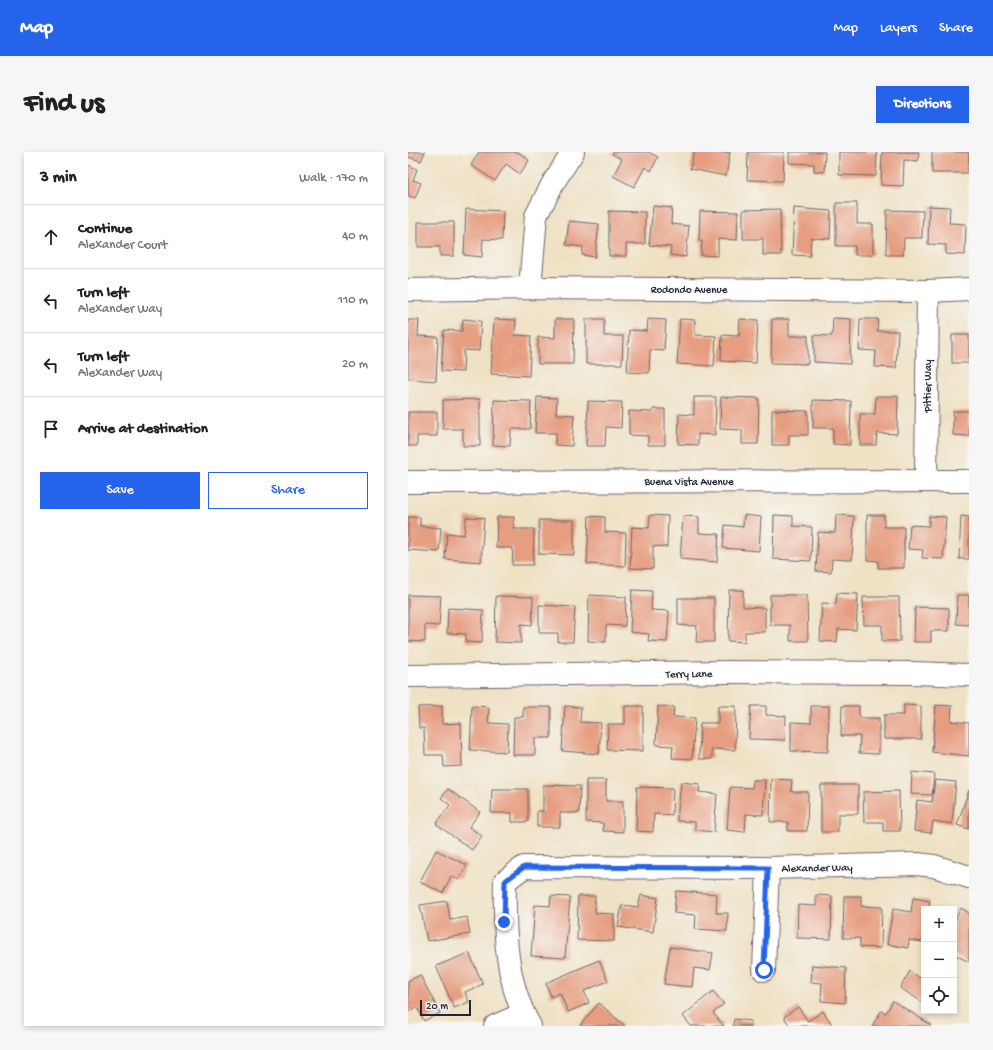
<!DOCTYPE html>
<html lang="en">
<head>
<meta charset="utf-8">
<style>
  :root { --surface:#fff; --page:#f6f6f6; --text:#222; --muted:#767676; --line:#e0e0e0; --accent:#2563eb }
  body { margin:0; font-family:"Gochi Hand",sans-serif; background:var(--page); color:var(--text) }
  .controls { position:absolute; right:12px; bottom:12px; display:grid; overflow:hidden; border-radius:0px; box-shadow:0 2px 6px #0003 }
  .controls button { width:36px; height:36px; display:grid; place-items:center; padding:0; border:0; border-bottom:1px solid var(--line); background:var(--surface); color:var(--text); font:20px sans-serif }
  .scale { position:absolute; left:12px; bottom:10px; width:51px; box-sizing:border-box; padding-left:4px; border:2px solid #22223b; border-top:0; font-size:11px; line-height:14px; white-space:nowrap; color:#22223b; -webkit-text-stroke:3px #f6f6f2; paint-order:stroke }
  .stop { position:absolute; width:12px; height:12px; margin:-9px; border:3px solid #2563eb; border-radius:50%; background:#fff }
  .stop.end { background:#2563eb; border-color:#fff; box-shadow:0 1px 4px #0008 }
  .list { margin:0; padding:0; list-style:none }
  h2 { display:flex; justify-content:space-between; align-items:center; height:52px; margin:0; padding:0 16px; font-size:17px }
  h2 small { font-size:13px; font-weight:400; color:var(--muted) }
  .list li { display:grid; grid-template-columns:26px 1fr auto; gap:12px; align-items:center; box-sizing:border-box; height:64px; padding:0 16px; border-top:1px solid var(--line) }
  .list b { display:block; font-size:15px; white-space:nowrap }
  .list p { margin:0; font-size:13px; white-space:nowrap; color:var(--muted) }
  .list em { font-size:13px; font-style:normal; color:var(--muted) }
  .actions { display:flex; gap:8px; padding:12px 16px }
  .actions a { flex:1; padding:9px 0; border:1px solid var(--accent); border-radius:0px; text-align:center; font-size:14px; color:var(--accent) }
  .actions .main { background:var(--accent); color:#fff }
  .icon { flex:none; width:22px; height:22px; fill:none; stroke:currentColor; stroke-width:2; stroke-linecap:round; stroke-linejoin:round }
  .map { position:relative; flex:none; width:561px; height:874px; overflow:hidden; border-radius:0px }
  header { display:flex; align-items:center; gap:24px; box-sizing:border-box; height:56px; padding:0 20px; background:var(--accent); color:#fff }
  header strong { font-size:19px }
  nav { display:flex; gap:22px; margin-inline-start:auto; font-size:14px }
  .intro { display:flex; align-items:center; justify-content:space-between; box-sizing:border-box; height:96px; padding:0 24px }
  h1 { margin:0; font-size:28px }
  .button { padding:10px 18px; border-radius:0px; background:var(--accent); color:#fff; font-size:14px; font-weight:700 }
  main { display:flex; gap:24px; padding:0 24px }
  aside { flex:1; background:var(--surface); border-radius:0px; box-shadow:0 2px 6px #0003 }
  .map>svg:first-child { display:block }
</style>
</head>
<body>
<header>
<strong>Map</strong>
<nav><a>Map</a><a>Layers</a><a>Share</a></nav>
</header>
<div class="intro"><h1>Find us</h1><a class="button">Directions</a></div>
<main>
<aside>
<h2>3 min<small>Walk · 170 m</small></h2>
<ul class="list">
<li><svg class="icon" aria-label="ahead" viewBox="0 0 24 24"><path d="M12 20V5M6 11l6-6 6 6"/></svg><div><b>Continue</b><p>Alexander Court</p></div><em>40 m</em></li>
<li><svg class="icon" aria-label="left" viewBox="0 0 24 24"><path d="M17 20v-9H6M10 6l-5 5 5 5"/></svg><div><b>Turn left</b><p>Alexander Way</p></div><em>110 m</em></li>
<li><svg class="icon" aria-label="left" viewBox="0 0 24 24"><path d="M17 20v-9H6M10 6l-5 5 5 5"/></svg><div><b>Turn left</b><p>Alexander Way</p></div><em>20 m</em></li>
<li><svg class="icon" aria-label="arrive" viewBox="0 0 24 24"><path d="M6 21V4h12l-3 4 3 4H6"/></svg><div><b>Arrive at destination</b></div></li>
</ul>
<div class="actions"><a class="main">Save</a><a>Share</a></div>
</aside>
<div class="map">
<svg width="561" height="874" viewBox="0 0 561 874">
  <rect width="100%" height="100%" fill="#f6f6f2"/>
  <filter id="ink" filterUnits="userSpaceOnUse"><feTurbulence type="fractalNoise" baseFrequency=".025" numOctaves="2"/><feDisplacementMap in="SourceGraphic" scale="8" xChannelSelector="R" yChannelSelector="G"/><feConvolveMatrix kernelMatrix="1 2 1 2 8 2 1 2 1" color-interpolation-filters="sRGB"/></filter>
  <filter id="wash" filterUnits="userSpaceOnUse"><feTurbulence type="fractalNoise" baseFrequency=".012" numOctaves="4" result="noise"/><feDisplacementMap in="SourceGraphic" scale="16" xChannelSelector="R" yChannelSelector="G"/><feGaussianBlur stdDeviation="0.9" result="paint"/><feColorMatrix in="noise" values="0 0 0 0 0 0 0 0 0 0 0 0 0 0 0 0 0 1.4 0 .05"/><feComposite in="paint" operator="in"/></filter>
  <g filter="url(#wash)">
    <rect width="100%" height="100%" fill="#efe1c4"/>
    <g id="blocks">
      <g fill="#e69d80">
        <polygon points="0,0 17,0 13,9 0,5"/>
        <polygon points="71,0 110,0 121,8 112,22 98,12 87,29 63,13"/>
        <polygon points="206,0 240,0 250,5 243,19 237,15 226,35 205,24 214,7 204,2"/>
        <polygon points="286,0 322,0 318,24 282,17"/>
        <polygon points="340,0 376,0 375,29 339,28"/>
        <polygon points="381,0 417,0 416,20 406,19 406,12 381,11"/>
        <polygon points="431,0 469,0 468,24 431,23"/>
        <polygon points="474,0 511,0 510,9 496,8 495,34 473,33"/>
        <polygon points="524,0 561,0 560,21 524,21"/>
        <polygon points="0,13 9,17 5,28 13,31 7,46 0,44"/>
        <polygon points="428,51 449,51 449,72 465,72 465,103 447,103 447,94 428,94"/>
        <polygon points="245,54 264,56 263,72 281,74 278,105 262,103 263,95 241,93"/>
        <polygon points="521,54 542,55 541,71 558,72 557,103 538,102 538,93 520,92"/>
        <polygon points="386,56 423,59 422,87 403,86 402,104 384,103"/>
        <polygon points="58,57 95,59 94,88 75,87 74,105 56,103"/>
        <polygon points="372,57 373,103 355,103 355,87 335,87 335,58"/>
        <polygon points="479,58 515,59 514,86 496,86 495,103 478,103"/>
        <polygon points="201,59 237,60 237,92 218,92 218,104 201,104"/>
        <polygon points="292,59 330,60 329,88 310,87 310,104 293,103 294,89 291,89"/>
        <polygon points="161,69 191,72 187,105 174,103 175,95 158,93"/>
        <polygon points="10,70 46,70 46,104 32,104 32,95 10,95"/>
        <polygon points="425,166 443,167 442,212 406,210 406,183 424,184"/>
        <polygon points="55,167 73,169 71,199 56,198 55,220 33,219 36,178 54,179"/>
        <polygon points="86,167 108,168 107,183 123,184 121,224 83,222"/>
        <polygon points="147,167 166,167 165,212 130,212 130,185 147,186"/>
        <polygon points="178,167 196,167 196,184 215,184 214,212 178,212"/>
        <polygon points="240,167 258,168 256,199 242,198 241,221 219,220 221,178 239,179"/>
        <polygon points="272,167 287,168 287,183 308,184 306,214 269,212"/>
        <polygon points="332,167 350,168 348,211 313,209 314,183 331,184"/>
        <polygon points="364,167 381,167 381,184 400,184 400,212 363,211"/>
        <polygon points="452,167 470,167 469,179 490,179 488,216 467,215 468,199 451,198"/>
        <polygon points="0,168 11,168 10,184 30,185 28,229 0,227"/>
        <rect x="544" y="183" width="17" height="28"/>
        <polygon points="468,244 490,244 489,282 469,281 468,293 452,293 452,262 467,262"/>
        <polygon points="129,245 149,246 148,262 166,263 164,294 147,293 148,281 127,281"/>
        <polygon points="286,245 308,245 307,283 290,282 290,293 270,292 271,262 286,263"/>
        <polygon points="313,245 351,246 350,292 334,292 334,278 312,277"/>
        <polygon points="72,247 72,294 55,294 55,277 35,277 35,248"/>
        <polygon points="86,248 123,249 122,277 103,277 102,294 85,293"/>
        <polygon points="405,248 443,249 442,293 425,292 425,276 405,276"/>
        <polygon points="180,249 214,250 213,276 198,275 197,294 178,294"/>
        <polygon points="245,257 257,257 257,293 240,293 240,284 221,283 221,259 245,260"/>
        <polygon points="364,258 400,259 400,283 381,283 381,293 364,293"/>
        <polygon points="545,259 561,259 561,284 545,283"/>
        <polygon points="0,260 29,260 29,284 9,284 9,294 0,294"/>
        <polygon points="242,363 260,364 259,395 245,394 245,417 222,416 224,375 241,376"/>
        <polygon points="336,363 353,365 351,399 315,396 317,373 335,375"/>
        <polygon points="366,363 385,364 385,374 404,375 403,409 365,407"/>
        <polygon points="428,363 446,364 444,408 424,407 423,420 408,419 410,380 427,381"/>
        <polygon points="459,363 476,363 476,375 496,375 496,416 470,416 470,409 459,408"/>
        <polygon points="181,364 197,365 197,380 218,381 217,414 179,412"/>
        <polygon points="275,364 291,365 291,381 311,382 309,410 272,407"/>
        <polygon points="521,364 538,365 535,407 514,406 515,398 500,397 502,373 521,374"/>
        <polygon points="553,364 561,365 561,407 551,407"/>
        <polygon points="0,365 12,365 12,374 33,376 31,400 0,398"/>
        <polygon points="58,365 76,366 73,410 37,407 39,381 56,383"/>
        <polygon points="89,365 106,365 106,377 126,377 125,413 104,413 105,396 88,396"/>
        <polygon points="131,368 166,368 166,403 131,402"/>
        <polygon points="224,438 244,439 243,458 261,459 259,490 240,489 241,482 222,480"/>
        <polygon points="321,438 335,438 335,455 357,456 357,480 337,480 337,490 320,489"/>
        <polygon points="429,441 450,442 448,478 430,477 429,490 412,489 414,451 428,452"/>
        <polygon points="0,443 33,444 31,474 17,473 17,490 0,489"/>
        <polygon points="181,443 218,445 217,474 198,473 198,490 180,489"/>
        <polygon points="362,443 399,443 400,489 382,489 382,473 362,473"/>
        <polygon points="549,443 561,443 561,473 548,472"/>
        <polygon points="88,444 125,445 124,473 113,472 113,491 87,490"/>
        <polygon points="455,445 491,445 492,489 474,489 474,473 456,473"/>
        <polygon points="270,446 306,446 306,490 288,490 289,474 270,473"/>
        <polygon points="131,453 167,455 165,490 150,490 150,481 131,481"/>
        <polygon points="507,455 541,456 541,479 523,479 523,490 506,490"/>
        <polygon points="40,456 75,458 74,491 58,490 58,482 39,481"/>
        <polygon points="496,553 513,554 513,587 476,587 476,563 496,563"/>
        <polygon points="528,553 544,554 543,569 561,571 561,604 524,600"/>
        <polygon points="34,554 34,572 53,571 54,614 36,615 35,603 17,603 16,576 11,576 10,555"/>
        <polygon points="64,554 81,555 80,571 100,572 99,600 62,598"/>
        <polygon points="157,554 173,555 172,570 193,571 191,602 154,599"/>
        <polygon points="217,554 235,554 235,599 199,598 200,572 217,572"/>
        <polygon points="250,554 266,555 265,565 287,566 284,607 264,606 265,594 248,593"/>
        <polygon points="310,554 328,554 327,598 304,597 304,607 291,607 292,571 310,571"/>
        <polygon points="343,554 358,554 358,563 378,564 377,588 341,587"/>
        <polygon points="403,554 421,554 420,600 383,599 383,570 403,571"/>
        <polygon points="434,554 451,554 451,566 471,566 471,602 451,601 452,584 433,584"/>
        <polygon points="115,555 143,555 143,586 127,586 127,603 105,603 106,565 115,565"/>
        <polygon points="504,620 526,622 524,643 503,642"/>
        <polygon points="363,627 384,628 383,640 400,640 399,679 380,679 380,670 362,670"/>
        <polygon points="178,628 198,628 198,649 215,649 215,680 195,679 195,671 178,670"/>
        <polygon points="345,628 357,628 355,663 338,662 337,680 319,678 322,635 344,636"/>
        <polygon points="527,628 548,630 544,672 525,669 523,681 506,679 509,648 524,650"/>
        <polygon points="273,630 292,632 291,640 309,642 306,680 287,678 287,670 269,669"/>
        <polygon points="135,633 172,634 171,661 152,661 152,675 129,675 129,659 135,659"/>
        <polygon points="413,633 450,633 450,662 430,662 430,680 413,680"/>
        <polygon points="229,635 265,636 264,663 246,662 245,680 228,679"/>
        <polygon points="40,637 72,660 61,675 74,684 64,698 28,672 42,653 33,646"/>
        <polygon points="84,637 120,637 120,670 104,670 104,661 83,661"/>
        <polygon points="561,638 561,677 549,673"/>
        <polygon points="491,639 492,679 475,679 475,670 456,670 455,640"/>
        <polygon points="28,698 59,713 51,728 43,724 35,741 12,730"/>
        <polygon points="268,739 309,742 308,761 320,761 319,779 287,777 288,763 266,761"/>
        <polygon points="233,743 250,746 245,780 210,775 214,753 230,755"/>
        <polygon points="408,743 424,744 423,787 389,786 390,753 408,754"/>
        <polygon points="143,744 162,745 157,806 123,804 127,753 142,754"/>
        <polygon points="170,744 187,744 187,761 206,762 206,789 169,788"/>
        <polygon points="436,744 453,744 453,754 474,755 473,796 452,795 452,786 435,786"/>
        <polygon points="505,746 522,749 521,757 516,757 515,790 501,788 500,796 479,792 485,757 503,760"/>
        <polygon points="39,749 42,768 59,765 62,782 19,789 12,753"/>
        <polygon points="553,756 561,761 561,810 546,802 546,770"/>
        <polygon points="262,795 305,801 302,818 286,816 284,835 256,832"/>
        <polygon points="61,801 75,832 57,840 61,850 46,856 28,814"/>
        <polygon points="191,808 200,829 176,839 181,851 160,860 152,841 143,845 138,831"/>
        <polygon points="404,813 438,816 437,851 413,849 414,831 403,830"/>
        <polygon points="502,819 512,826 516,820 516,851 492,836"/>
        <polygon points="12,823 32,861 16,869 9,855 0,860 0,829"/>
        <polygon points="305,839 316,852 305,861 316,874 283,874 275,864"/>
        <polygon points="485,849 523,873 522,874 464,874 473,859 478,861"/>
        <polygon points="191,851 217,874 173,874 172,873"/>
        <polygon points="390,855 400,869 415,859 425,874 382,874 376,865"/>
        <polygon points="326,867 343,869 343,874 325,874"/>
      </g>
    </g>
  </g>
  <g filter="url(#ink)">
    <use href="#blocks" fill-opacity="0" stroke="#6a656b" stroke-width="1"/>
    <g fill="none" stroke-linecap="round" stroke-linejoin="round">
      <defs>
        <g id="minor">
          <polyline points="122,136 128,64 145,31 165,0"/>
          <polyline points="0,138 122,136 520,139 561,137"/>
          <polyline points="518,329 520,139"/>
          <polyline points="0,330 561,329"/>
          <polyline points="0,524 321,520 505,521 561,523"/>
          <polyline points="356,818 360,716"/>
          <polyline points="87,874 115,862"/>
          <path d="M122,874C97,830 96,778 97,729L116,715L360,716L509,712L526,714L561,725"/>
        </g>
      </defs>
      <use href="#minor" stroke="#6a656b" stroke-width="24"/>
      <use href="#minor" stroke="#fff" stroke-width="22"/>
    </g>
  </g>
  <g fill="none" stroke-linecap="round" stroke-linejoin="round" filter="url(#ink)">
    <polyline stroke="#2563eb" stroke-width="5" points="96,770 97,729 116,715 360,716 356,818"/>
  </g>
  <g text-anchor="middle" stroke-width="3" stroke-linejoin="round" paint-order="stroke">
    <g font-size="11" fill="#22223b" stroke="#f6f6f2">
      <text x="281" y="141">Rodondo Avenue</text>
      <text transform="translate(519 234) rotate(-90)" y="4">Pittier Way</text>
      <text x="281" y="333">Buena Vista Avenue</text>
      <text transform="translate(281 521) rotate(-1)" y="4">Terry Lane</text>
      <text transform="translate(409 715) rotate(-1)" y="4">Alexander Way</text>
    </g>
  </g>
</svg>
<div class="controls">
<button>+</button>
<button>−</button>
<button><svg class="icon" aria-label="locate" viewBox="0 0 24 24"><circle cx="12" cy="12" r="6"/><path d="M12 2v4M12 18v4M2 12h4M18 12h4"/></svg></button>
</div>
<div class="scale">20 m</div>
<div class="stop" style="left:356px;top:818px"></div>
<div class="stop end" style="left:96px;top:770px"></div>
</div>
</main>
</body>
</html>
